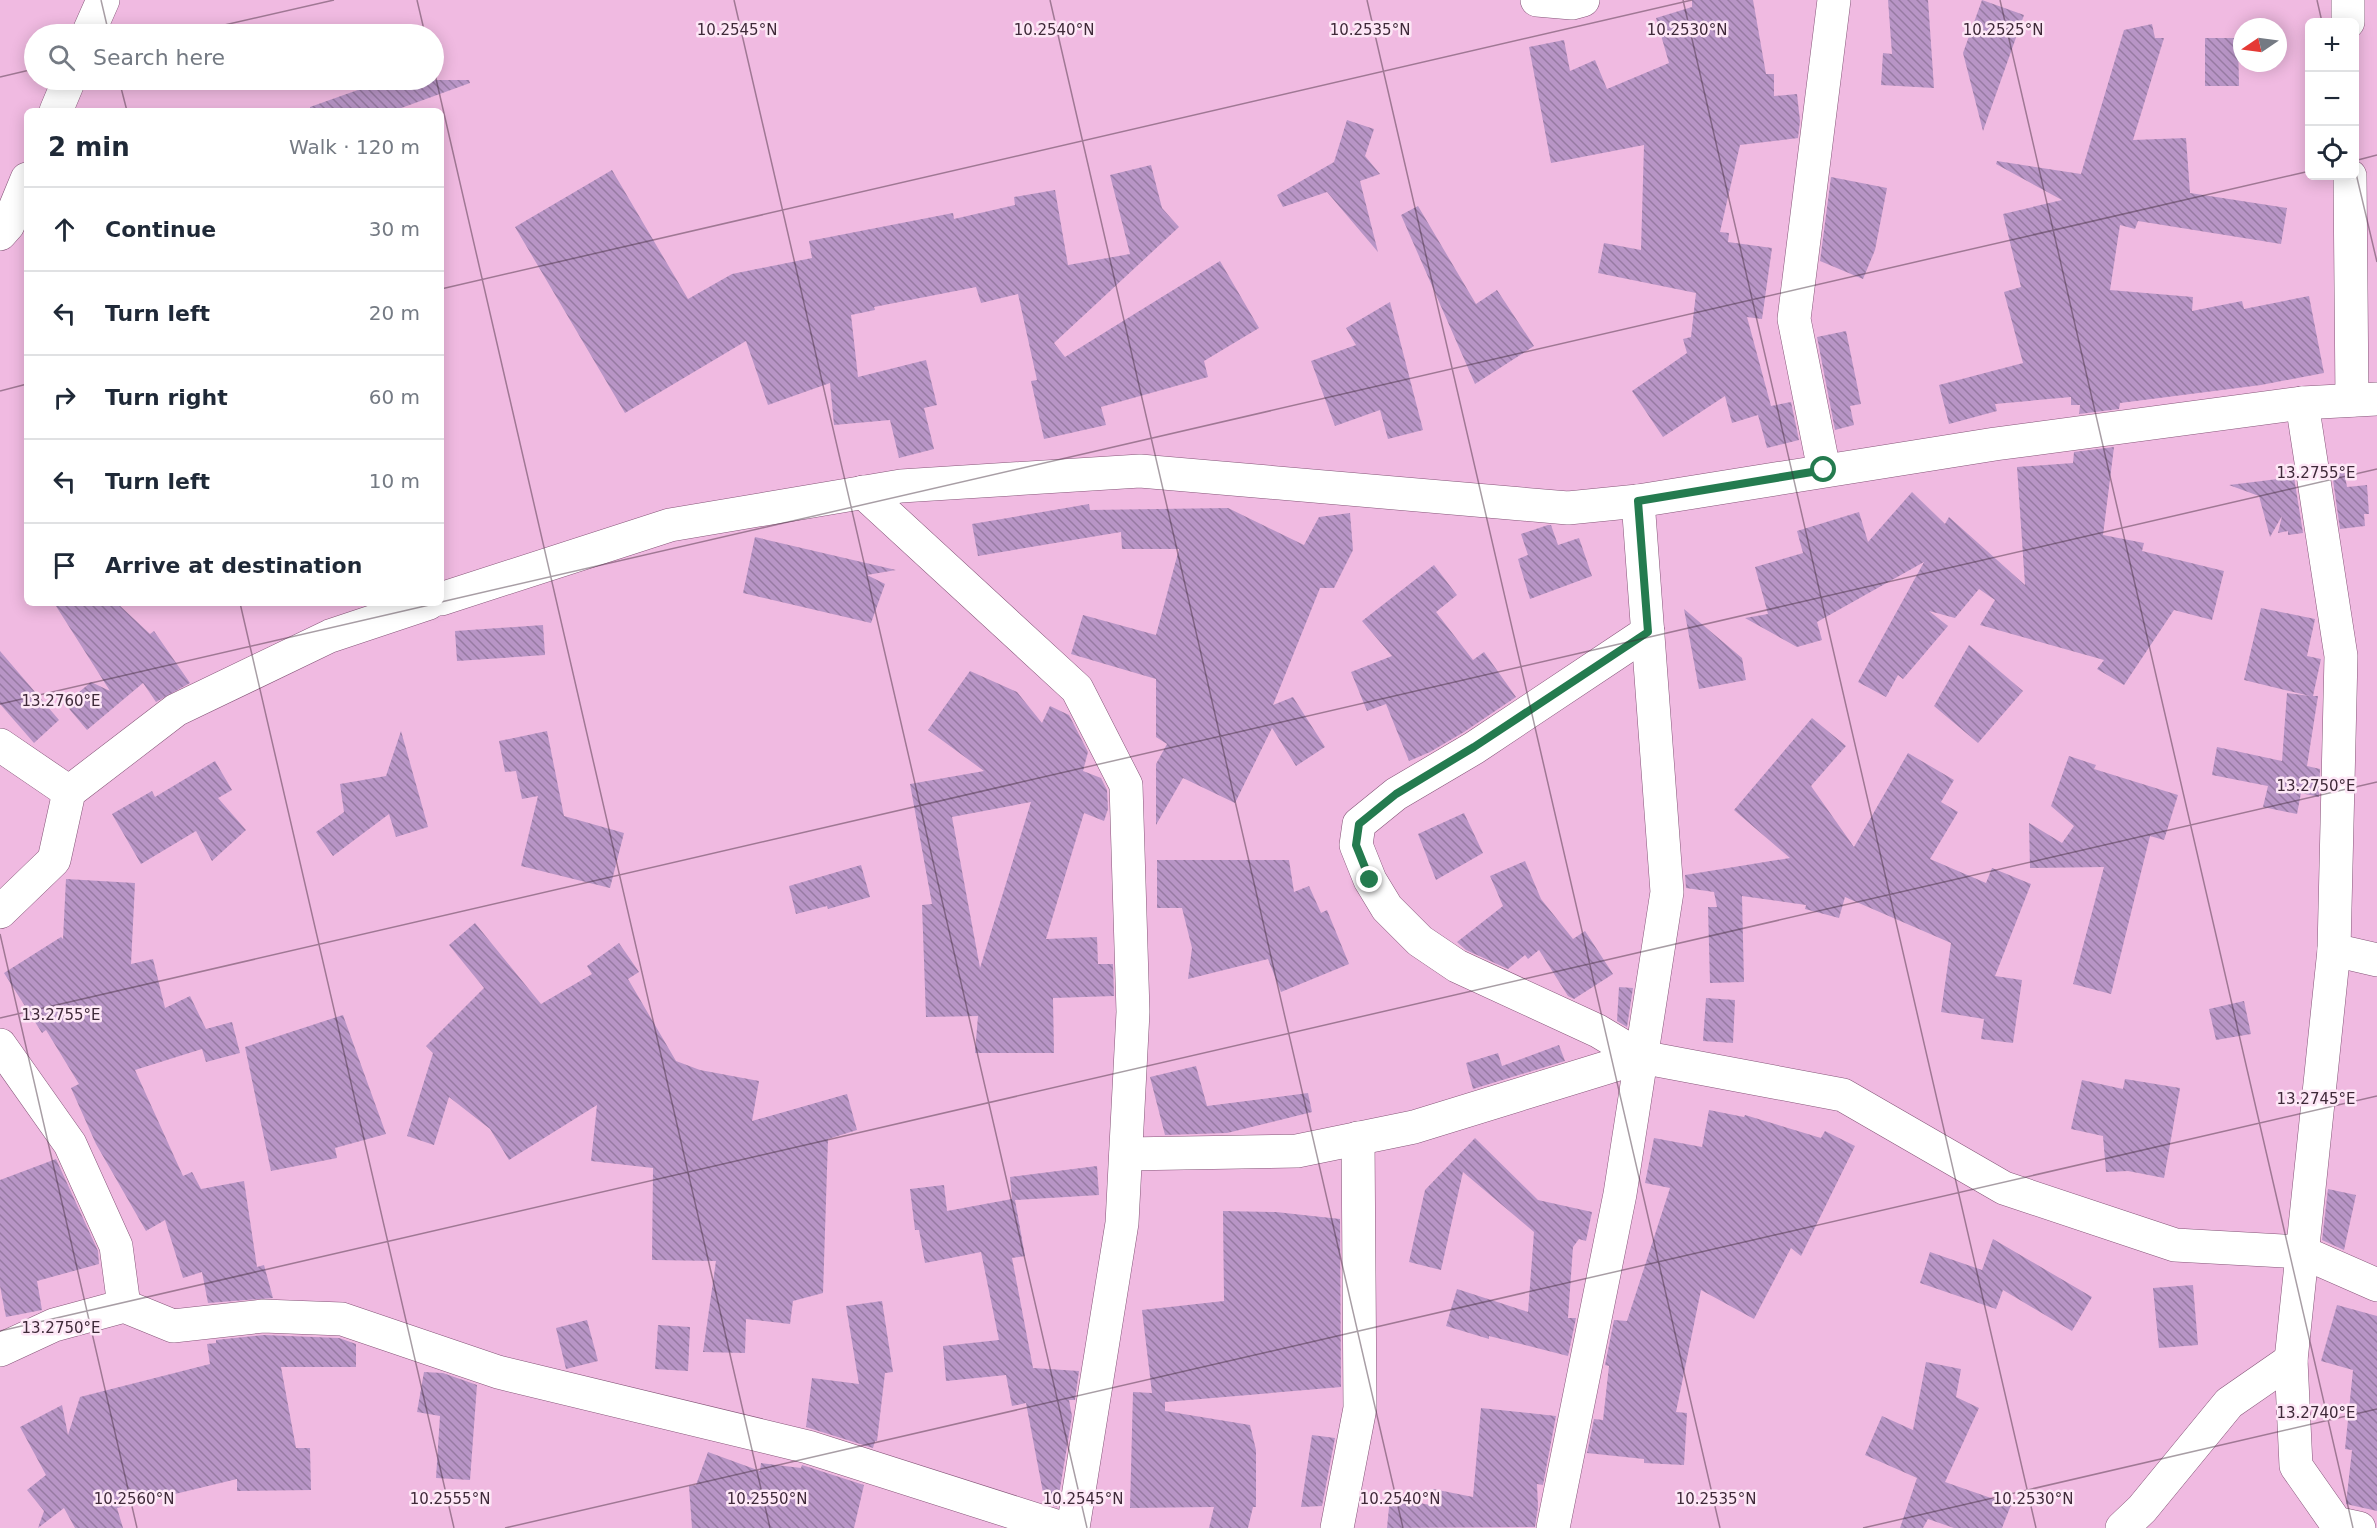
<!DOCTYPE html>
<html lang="en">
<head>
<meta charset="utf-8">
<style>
  :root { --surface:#fff; --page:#f2f2f3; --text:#1f2937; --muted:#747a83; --line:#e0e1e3 }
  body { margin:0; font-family:"DejaVu Sans",sans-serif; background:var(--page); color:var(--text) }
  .controls { position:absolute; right:18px; top:18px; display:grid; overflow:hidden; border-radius:9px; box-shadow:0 3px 15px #0003 }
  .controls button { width:54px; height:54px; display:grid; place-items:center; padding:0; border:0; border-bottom:2px solid var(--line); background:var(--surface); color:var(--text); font:30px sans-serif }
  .compass { position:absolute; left:2233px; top:18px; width:54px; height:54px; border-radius:50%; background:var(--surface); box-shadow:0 3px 15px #0003; rotate:257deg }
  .stop { position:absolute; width:18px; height:18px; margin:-14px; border:4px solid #247b4f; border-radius:50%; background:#fff }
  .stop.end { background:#247b4f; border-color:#fff; box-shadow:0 2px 6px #0008 }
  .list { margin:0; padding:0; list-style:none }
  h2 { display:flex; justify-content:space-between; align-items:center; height:78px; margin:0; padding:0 24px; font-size:26px }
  h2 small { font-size:20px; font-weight:400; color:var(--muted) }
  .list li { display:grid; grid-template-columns:39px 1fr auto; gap:18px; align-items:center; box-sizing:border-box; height:84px; padding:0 24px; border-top:2px solid var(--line) }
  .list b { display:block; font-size:22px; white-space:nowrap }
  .list em { font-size:20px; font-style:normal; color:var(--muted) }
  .icon { flex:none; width:33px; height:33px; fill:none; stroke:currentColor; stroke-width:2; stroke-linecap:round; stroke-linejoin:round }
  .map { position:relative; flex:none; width:2377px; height:1528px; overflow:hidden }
  .search { position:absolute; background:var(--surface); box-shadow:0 3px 15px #0003; left:24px; top:24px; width:420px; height:66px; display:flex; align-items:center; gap:15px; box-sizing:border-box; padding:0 21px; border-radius:33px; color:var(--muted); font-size:22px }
  .panel { position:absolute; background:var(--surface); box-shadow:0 3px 15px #0003; left:24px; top:108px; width:420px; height:498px; border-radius:9px }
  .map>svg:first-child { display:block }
</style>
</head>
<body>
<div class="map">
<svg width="2377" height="1528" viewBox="0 0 2377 1528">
  <defs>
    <pattern id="building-back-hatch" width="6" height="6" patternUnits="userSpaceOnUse" patternTransform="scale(1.5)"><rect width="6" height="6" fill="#b895c6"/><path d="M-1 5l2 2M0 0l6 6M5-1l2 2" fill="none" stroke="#977aa2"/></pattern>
  </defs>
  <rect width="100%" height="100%" fill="#f0bae1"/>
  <g fill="url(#building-back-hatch)" fill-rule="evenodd">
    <polygon points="1692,0 1753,0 1766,74 1774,74 1774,96 1797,94 1800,121 1798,138 1740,145 1720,232 1729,233 1728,242 1772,248 1762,319 1747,317 1771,406 1791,402 1799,440 1767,448 1758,415 1732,423 1725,396 1663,437 1632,391 1687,353 1683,339 1691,337 1696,293 1598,273 1604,243 1641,250 1644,145 1551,163 1529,47 1564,40 1570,71 1595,60 1607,89 1669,63 1656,18 1692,7"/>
    <polygon points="1888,0 1928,0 1934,88 1881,85 1883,53 1892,54"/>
    <polygon points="1982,0 2024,15 1983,131 1963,53"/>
    <polygon points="2152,24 2155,38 2164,38 2133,140 2186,138 2190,193 2287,208 2281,244 2138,221 2135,229 2120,225 2110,290 2193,297 2192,311 2242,301 2244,309 2309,296 2324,373 2261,385 2120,403 2119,409 2079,414 2080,405 2071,405 2071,397 1995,404 1997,411 1949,424 1939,385 2023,363 2004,292 2021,287 2003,214 2062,200 1996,164 1997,161 2081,174 2124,30"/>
    <polygon points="2205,38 2238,38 2239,86 2205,86"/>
    <polygon points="386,80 469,80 470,83 393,111 310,111 310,107"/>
    <polygon points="1347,120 1374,129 1365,156 1380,174 1360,181 1378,252 1327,192 1283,207 1277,195 1334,162"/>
    <polygon points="1151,165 1162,208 1179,227 1054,343 1065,357 1220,261 1259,328 1204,361 1208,377 1101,407 1106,425 1044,439 1031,381 1037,380 1018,294 981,303 976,287 874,307 875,310 851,315 858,377 926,360 937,405 924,408 934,449 899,458 890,420 834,425 830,383 768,405 746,341 625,413 515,227 612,170 688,299 732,274 812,258 809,241 953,213 954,219 1015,205 1014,197 1055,190 1068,265 1130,254 1110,175"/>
    <polygon points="1831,177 1887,188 1875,250 1863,279 1820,261"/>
    <polygon points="1418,206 1476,304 1497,290 1534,346 1475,384 1401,215"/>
    <polygon points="1390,302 1423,430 1388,439 1380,410 1335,426 1311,361 1356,345 1346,328"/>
    <polygon points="1846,331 1861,404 1850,406 1854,425 1835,430 1817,337"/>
    <polygon points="2114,447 2103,535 2144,543 2142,551 2224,571 2212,620 2174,610 2124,685 2097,669 2104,660 1980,625 1995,600 1979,589 1955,618 1929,611 1948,626 1903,679 1898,675 1886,697 1858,682 1924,562 1817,622 1822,640 1797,647 1745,618 1768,614 1755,567 1803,553 1797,531 1859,512 1868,542 1912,492 1945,524 1949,517 2025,585 2017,467 2073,463 2074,452"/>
    <polygon points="2344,471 2347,487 2367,485 2369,514 2364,514 2365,526 2340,529 2332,473"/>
    <polygon points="2294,477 2303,533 2288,535 2288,531 2278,533 2282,516 2270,537 2259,496 2229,485"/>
    <polygon points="1089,504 1090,510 1228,508 1304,545 1319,517 1350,513 1353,550 1334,588 1320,588 1273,705 1293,697 1325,747 1296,766 1272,728 1235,803 1183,778 1156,825 1156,764 1167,744 1156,737 1156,679 1071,654 1083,615 1156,635 1179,549 1122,549 1121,532 978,556 972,524"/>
    <polygon points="1548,525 1551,525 1558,545 1579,538 1592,576 1530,599 1518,559 1528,555 1521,534"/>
    <polygon points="755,537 896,570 867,575 885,584 871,623 743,593"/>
    <polygon points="1434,565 1457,595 1436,612 1473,660 1484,652 1516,697 1464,732 1430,752 1409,761 1386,704 1367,711 1351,672 1392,656 1362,621"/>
    <polygon points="54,603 117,603 150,634 154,631 190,683 156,702 143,683 87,730 65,704 91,682 110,691"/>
    <polygon points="2261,608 2315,619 2307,656 2321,659 2313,696 2318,696 2307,766 2320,769 2319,797 2301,793 2297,814 2263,807 2268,786 2212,775 2217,747 2282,761 2287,693 2310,696 2244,680"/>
    <polygon points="1684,609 1742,658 1746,680 1699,689"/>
    <polygon points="543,625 545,655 457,661 455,631"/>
    <polygon points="1969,645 2023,691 1978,743 1934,706"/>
    <polygon points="0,651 59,720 34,743 0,704"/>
    <path d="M970,671L1017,692L1042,723L1050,706L1069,715L1088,752L1083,771L1101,778L1107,790L1108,809L1104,821L1084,813L1046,939L1097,937L1098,964H1113L1114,996L1053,998L1054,1053H975L978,1016L926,1017L922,905L932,904L910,784L984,771L928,730ZM1031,802L980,968L952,817Z"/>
    <polygon points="1812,718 1846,746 1811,786 1854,847 1908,753 1954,780 1941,802 1958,812 1930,859 1986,883 1992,868 2031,884 1995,976 2022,980 2013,1043 1981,1039 1984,1019 1941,1012 1951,943 1845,897 1839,918 1805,909 1806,905 1742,896 1744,982 1710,983 1708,907 1717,907 1714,892 1686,888 1685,875 1790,858 1734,810"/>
    <polygon points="401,731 428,827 396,837 389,814 333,856 316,832 344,812 340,784 386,776"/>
    <polygon points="547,731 564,816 624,833 610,888 521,866 538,796 522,799 516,771 505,772 499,741"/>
    <polygon points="2069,756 2096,765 2094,769 2178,795 2164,840 2150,836 2111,994 2073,984 2104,867 2030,868 2029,823 2062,843 2074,826 2051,806"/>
    <polygon points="215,761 232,790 218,798 246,830 212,861 196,831 141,864 112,814 152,791 155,797"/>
    <polygon points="1464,813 1483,853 1436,880 1418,834"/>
    <polygon points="1157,860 1289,860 1294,892 1309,886 1321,913 1327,910 1349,964 1281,992 1268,959 1188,979 1192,948 1182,908 1157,908"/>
    <polygon points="1525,861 1541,899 1573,939 1585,931 1613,974 1574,999 1568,996 1539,950 1528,959 1525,955 1508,969 1466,950 1457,942 1503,906 1490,876"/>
    <polygon points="861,865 870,897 828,909 827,906 796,914 789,886"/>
    <polygon points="66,879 135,883 131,964 153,959 165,1008 190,996 206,1029 232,1022 240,1053 206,1062 202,1049 135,1070 183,1176 192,1172 201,1189 244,1181 257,1267 264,1265 273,1298 208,1303 202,1272 183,1278 165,1220 146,1231 96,1144 71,1088 79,1084 46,1030 42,1033 4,973 61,937 63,939"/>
    <polygon points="475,923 541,1004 592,974 587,966 619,943 639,972 628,979 676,1061 700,1070 759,1081 752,1121 847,1094 857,1130 828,1139 823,1293 793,1301 790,1324 746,1319 745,1353 703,1352 716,1261 652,1260 653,1168 591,1161 597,1105 509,1160 490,1129 449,1097 434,1145 407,1136 433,1053 426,1046 484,988 449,945"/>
    <polygon points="1619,987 1633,988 1627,1027 1617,1021"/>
    <polygon points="1706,998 1735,1000 1733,1043 1703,1041"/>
    <polygon points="2244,1001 2251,1034 2216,1040 2209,1009"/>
    <polygon points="343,1015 386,1134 335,1148 337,1158 271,1171 245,1047"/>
    <polygon points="1559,1045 1565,1061 1473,1089 1466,1063 1498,1053 1502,1066"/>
    <polygon points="1196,1066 1207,1106 1308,1093 1312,1112 1227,1133 1165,1135 1150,1077"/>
    <polygon points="2125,1079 2180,1088 2164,1178 2128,1171 2106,1172 2103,1136 2071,1129 2082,1080 2123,1089"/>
    <polygon points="1709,1110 1744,1117 1745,1115 1821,1138 1825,1131 1855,1146 1801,1256 1791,1248 1754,1319 1701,1290 1676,1412 1687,1413 1684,1465 1644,1463 1644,1459 1587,1453 1594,1419 1603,1420 1609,1366 1605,1365 1614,1320 1627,1321 1670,1188 1645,1183 1654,1138 1702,1147"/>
    <polygon points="1475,1138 1538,1200 1592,1212 1586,1241 1579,1239 1573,1247 1568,1318 1576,1318 1568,1356 1489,1336 1489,1339 1446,1326 1457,1289 1528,1312 1534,1232 1463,1172 1441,1270 1409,1262 1425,1190"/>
    <polygon points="56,1159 98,1251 99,1264 37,1281 42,1310 6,1317 0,1286 0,1180"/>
    <polygon points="1097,1166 1099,1195 1015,1200 1025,1256 1012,1258 1033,1368 1079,1371 1075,1400 1069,1400 1072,1416 1057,1507 1045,1503 1026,1403 1012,1406 1006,1375 946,1381 943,1346 999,1340 981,1252 925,1263 919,1230 915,1230 910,1189 944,1185 947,1211 1012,1199 1010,1177"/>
    <polygon points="2328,1189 2356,1195 2344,1250 2322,1240"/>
    <polygon points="1223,1211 1276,1212 1340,1219 1341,1387 1165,1402 1165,1411 1250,1425 1256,1450 1256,1507 1253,1507 1248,1528 1209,1528 1214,1507 1130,1508 1133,1392 1152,1393 1142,1310 1224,1301"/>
    <polygon points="1993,1239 2092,1297 2072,1331 2003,1290 1996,1309 1920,1283 1930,1252 1982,1270"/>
    <polygon points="2193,1285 2198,1345 2159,1348 2153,1288"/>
    <polygon points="882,1301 893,1372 885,1373 877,1441 875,1441 873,1448 806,1427 812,1378 859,1384 846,1306"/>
    <polygon points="2337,1305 2377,1316 2377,1511 2346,1504 2352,1450 2345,1449 2353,1370 2321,1361"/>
    <polygon points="587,1320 598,1361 566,1369 556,1328"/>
    <polygon points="658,1325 690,1327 688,1371 655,1369"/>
    <polygon points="264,1335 339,1338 356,1344 356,1367 281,1367 296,1448 310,1448 311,1490 237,1491 237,1479 117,1508 123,1528 75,1528 64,1508 38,1528 44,1511 27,1490 46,1475 20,1427 62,1405 68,1435 80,1397 210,1364 207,1344 216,1343 216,1340"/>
    <polygon points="1926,1362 1961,1369 1956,1397 1979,1408 1945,1482 2011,1505 2002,1528 1954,1528 1928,1519 1923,1528 1900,1528 1917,1478 1865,1455 1882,1416 1913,1430"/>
    <polygon points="424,1372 443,1373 477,1385 470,1480 436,1478 440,1416 417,1412"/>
    <polygon points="1481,1408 1556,1416 1543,1485 1537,1484 1538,1507 1535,1527 1387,1528 1390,1497 1430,1505 1433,1489 1473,1497"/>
    <polygon points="1312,1435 1335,1438 1322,1506 1301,1507"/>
    <polygon points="708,1452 760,1471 761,1463 801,1468 802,1465 864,1485 854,1528 692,1528 689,1486 696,1485"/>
  </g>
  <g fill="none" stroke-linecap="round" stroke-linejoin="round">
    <defs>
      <g id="minor">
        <polyline points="1537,0 1572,3 1583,0"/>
        <polyline points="2348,22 2348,0"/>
        <polyline points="2350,176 2352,400"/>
        <polyline points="2302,403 2341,656 2334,950 2291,1360 2296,1466 2336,1523 2359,1528"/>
        <polyline points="1824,470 1794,319 1834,0"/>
        <polyline points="863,492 1077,689 1126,785 1133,1012 1122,1223 1073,1528"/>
        <polyline points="441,599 670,525 901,486 1140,471 1568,508 1638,501 1995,444 2302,403 2377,399"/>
        <polyline points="1648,632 1474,748 1396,794 1359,824 1356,845 1370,880 1387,908 1420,941 1457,966 1598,1031 1641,1057 1843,1095 2004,1188 2175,1245 2302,1252 2377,1285"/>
        <polyline points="0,745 69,792"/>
        <polyline points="0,912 54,860 69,792 176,710 330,636 429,603"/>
        <polyline points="2334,950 2377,960"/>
        <polyline points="0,1045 70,1144 116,1246 124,1306"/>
        <polyline points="1126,1154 1297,1151 1414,1127 1641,1057"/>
        <polyline points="0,1350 54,1325 124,1306 173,1326 263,1316 342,1319 498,1372 808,1447 1062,1528"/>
        <polyline points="1337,1528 1360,1408 1358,1138"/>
        <polyline points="1553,1528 1620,1194 1667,892 1638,501"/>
        <polyline points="2122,1528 2142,1509 2229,1403 2291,1360"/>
      </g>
      <g id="major">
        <polyline points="88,34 103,0"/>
        <polyline points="56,111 69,80"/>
        <polyline points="0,234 8,225 27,179"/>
      </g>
    </defs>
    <use href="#minor" stroke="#855578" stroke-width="34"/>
    <use href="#major" stroke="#855578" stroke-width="34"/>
    <use href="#minor" stroke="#fff" stroke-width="33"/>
    <use href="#major" stroke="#fff" stroke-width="33"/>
  </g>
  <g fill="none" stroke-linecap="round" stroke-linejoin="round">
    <polyline stroke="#247b4f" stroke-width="8" points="1370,880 1356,845 1359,824 1396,794 1474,747 1648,632 1638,501 1824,470"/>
  </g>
  <path fill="none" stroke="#3e2938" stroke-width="1.5" stroke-opacity="0.45" d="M101,0L109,34M417,0L425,34M734,0L1087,1528M1050,0L1403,1528M1367,0L1720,1528M1683,0L2036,1528M2000,0L2353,1528M2317,0L2322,22M185,34L334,0M434,70L770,1528M0,77L34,69M119,80L127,111M2354,161L2377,155M2354,165L2377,262M441,289L1692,0M0,391L27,384M441,602L2310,171M240,603L454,1528M0,704L438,603M0,934L137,1528M0,1018L2377,469M0,1331L2377,782M505,1528L2377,1096M1863,1528L2377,1409"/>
  <g font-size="15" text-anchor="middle" fill="#3e2938" stroke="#fde7f6" stroke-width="5" stroke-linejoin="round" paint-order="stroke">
    <text x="737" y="35">10.2545°N</text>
    <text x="1054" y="35">10.2540°N</text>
    <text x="1370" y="35">10.2535°N</text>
    <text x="1687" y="35">10.2530°N</text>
    <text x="2003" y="35">10.2525°N</text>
    <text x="2316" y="478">13.2755°E</text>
    <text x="61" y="706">13.2760°E</text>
    <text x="2316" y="791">13.2750°E</text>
    <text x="61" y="1020">13.2755°E</text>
    <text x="2316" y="1104">13.2745°E</text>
    <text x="61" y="1333">13.2750°E</text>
    <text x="2316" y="1418">13.2740°E</text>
    <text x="134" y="1504">10.2560°N</text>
    <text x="450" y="1504">10.2555°N</text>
    <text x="767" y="1504">10.2550°N</text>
    <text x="1083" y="1504">10.2545°N</text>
    <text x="1400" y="1504">10.2540°N</text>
    <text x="1716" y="1504">10.2535°N</text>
    <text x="2033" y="1504">10.2530°N</text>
  </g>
</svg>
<div class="controls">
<button>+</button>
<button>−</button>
<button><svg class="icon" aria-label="locate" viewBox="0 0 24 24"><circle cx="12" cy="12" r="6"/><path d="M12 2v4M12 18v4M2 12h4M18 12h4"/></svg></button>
</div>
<svg class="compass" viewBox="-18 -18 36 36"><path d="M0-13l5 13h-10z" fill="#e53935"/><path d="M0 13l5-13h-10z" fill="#747a83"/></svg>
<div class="stop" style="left:1824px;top:470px"></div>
<div class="stop end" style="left:1370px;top:880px"></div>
<div class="search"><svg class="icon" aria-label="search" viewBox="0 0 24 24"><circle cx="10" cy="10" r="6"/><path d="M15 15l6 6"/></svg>Search here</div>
<section class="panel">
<h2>2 min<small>Walk · 120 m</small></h2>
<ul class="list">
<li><svg class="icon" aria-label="ahead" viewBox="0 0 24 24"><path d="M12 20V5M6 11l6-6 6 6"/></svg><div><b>Continue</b></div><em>30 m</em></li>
<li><svg class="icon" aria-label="left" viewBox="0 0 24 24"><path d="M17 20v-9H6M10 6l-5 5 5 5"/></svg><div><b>Turn left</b></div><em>20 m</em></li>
<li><svg class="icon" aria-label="right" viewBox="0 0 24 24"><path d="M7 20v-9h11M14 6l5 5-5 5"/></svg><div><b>Turn right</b></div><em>60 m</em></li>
<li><svg class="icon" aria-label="left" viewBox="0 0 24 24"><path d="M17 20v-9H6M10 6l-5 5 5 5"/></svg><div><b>Turn left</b></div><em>10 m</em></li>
<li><svg class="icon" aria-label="arrive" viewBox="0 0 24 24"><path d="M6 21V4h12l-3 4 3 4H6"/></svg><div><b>Arrive at destination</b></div></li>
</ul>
</section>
</div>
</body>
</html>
